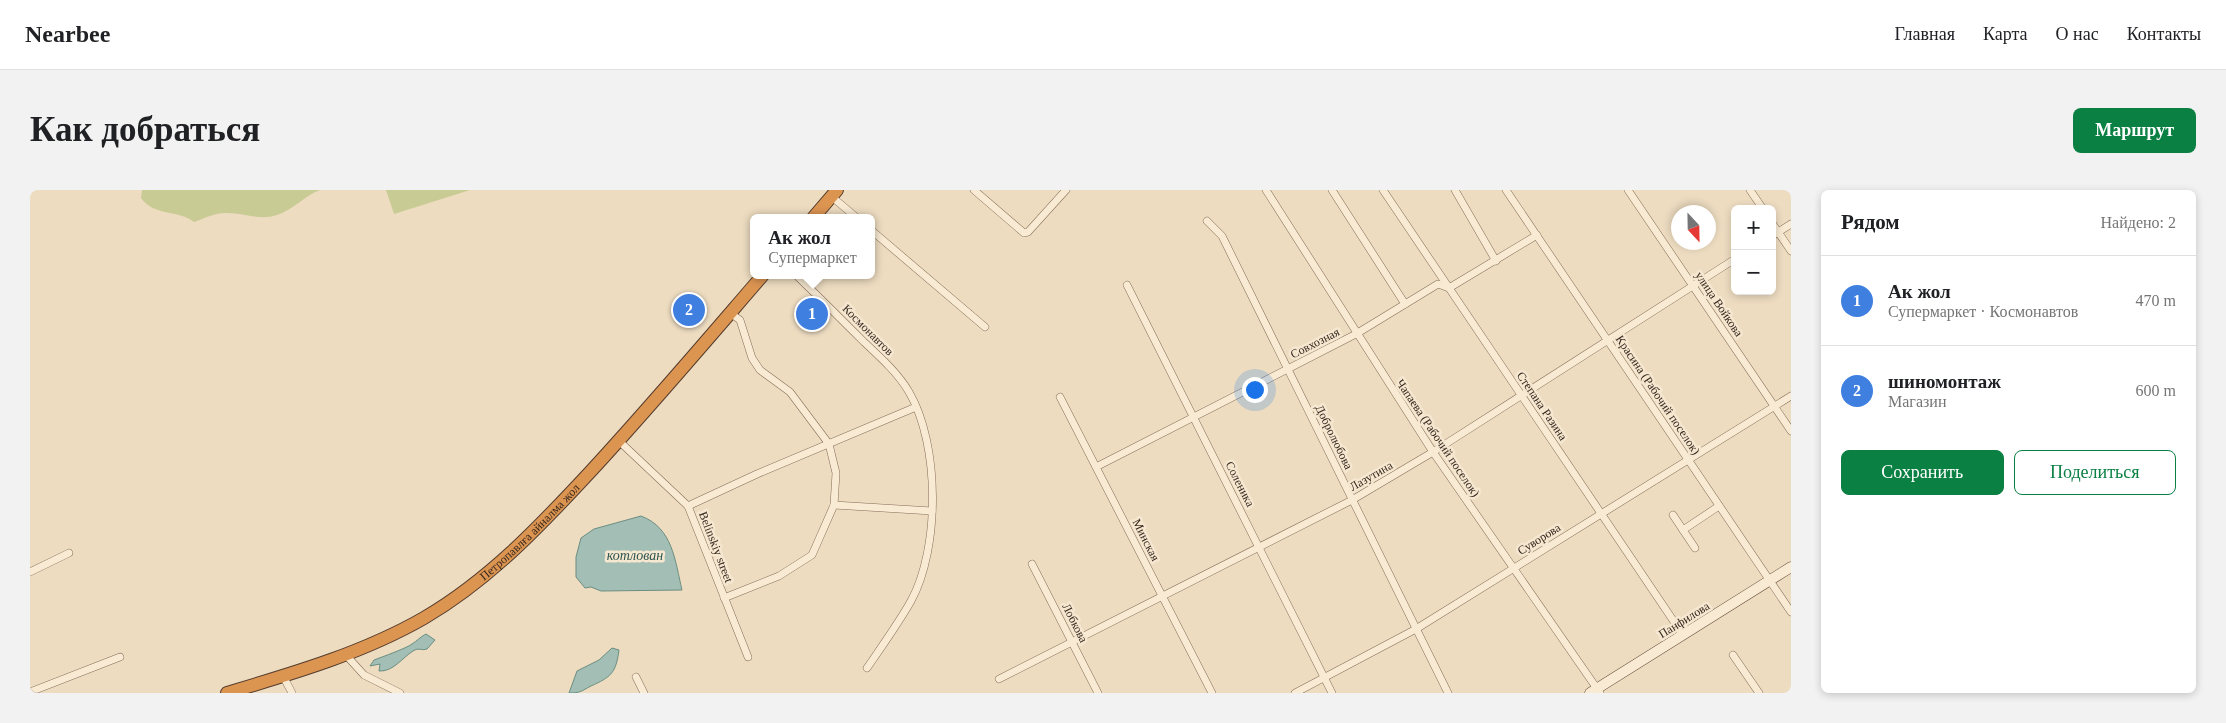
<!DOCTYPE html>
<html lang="ru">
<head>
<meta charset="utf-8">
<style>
  :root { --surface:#fff; --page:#f2f2f2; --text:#202124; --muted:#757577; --line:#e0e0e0; --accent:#0b8043 }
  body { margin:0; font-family:Georgia,serif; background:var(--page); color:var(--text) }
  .controls { position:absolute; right:15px; top:15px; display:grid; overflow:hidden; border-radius:8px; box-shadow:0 2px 8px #0003 }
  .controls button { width:45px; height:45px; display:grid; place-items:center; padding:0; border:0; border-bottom:1px solid var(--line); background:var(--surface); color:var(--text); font:25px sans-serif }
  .compass { position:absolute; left:1641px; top:15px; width:45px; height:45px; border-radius:50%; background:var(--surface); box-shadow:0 2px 8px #0003; rotate:158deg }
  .you { position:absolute; left:1224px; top:199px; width:18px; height:18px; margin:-12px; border:4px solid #fff; border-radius:50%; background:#1a73e8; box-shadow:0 0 0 8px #1a73e833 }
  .badge { display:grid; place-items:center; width:32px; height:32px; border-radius:50%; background:var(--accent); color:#fff; font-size:16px; font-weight:700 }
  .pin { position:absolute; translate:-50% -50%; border:2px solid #fff; box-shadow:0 1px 5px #0006 }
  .popup { position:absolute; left:720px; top:24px; width:125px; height:65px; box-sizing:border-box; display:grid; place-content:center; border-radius:8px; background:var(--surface); filter:drop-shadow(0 1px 4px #0005); font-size:16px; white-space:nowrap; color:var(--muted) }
  .popup b { font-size:19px; color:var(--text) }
  .popup::after { content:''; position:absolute; left:50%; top:100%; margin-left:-10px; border:10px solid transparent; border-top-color:var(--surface) }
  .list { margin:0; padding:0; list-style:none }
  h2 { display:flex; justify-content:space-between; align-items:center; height:65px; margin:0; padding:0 20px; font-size:21px }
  h2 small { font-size:16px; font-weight:400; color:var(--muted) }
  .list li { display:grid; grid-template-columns:32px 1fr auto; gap:15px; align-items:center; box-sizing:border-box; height:90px; padding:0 20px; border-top:1px solid var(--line) }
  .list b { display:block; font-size:19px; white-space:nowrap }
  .list p { margin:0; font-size:16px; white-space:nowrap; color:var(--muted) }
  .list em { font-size:16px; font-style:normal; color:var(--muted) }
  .actions { display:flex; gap:10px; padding:15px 20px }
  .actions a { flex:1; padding:11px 0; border:1px solid var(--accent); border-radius:8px; text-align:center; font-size:18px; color:var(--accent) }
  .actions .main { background:var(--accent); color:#fff }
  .map { position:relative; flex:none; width:1761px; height:503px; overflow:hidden; border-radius:8px }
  header { display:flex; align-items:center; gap:30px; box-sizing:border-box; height:70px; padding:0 25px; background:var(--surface); border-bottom:1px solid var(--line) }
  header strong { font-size:24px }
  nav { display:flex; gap:28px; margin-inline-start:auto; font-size:18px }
  .intro { display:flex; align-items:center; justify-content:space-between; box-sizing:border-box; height:120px; padding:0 30px }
  h1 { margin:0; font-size:35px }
  .button { padding:12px 22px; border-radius:8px; background:var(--accent); color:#fff; font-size:18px; font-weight:700 }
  main { display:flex; gap:30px; padding:0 30px }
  aside { flex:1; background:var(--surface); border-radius:8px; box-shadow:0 2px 8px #0003 }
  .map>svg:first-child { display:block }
</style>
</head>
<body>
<header>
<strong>Nearbee</strong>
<nav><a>Главная</a><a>Карта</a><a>О нас</a><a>Контакты</a></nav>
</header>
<div class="intro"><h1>Как добраться</h1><a class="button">Маршрут</a></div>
<main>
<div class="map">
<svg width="1761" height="503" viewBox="0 0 1761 503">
  <rect width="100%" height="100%" fill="#eddcc0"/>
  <g fill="#c9cb95">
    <path d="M112,0H290C274,6 263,20 247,25C229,31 215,23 198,23C186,22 175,28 164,32C147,19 125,27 111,8Z"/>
    <polygon points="356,0 440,0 364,24"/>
  </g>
  <g fill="#a3bfb5" stroke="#6b8d82">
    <path d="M611,326C643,338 645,371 652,400L571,401L561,397L555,398L546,387V367L551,348L564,339Z"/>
    <path d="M396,444L405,450L397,459C391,461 389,457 383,461C372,468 363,482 349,481L350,474L340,476L344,470C352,467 377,458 382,454C387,451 390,447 396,444Z"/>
    <path d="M582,458L589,460C586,483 581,487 561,496C551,501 551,503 539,503L547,481L569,470Z"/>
  </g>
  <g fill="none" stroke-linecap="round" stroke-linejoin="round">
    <defs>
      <g id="street">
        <polyline points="944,0 994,43 998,42 1036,0"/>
        <polyline points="1236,0 1403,262 1570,503"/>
        <polyline points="1302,0 1375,114"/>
        <polyline points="1353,0 1653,445"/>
        <polyline points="1425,0 1466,71"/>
        <polyline points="1476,0 1761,422"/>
        <polyline points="1598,0 1761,241"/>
        <polyline points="1720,0 1733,19"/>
        <polyline points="801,6 827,28"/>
        <polyline points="1177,31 1192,46 1418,503"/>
        <polyline points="1742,33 1761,61"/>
        <polyline points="841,40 955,137"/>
        <polyline points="1742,46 1761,34"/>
        <path d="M766,85C789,107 811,129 834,152C850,167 868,183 879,202C910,255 910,358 881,411C868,434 852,456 837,478"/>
        <polyline points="1097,95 1302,503"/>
        <polyline points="1030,207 1182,503"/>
        <polyline points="589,251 658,316 718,467"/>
        <polyline points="1066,277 1326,144 1408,94 1419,98 1507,45"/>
        <polyline points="804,315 902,321"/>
        <polyline points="658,316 727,284 886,217"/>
        <polyline points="1643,325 1653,340"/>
        <polyline points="1665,358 1653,340 1689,316"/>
        <polyline points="1002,374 1068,503"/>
        <polyline points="0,382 39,363"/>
        <polyline points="694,408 749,386 782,365 804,315 806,283 799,254 760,202 730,180 722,168 710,130 700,123"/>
        <polyline points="315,464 334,485 370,503"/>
        <polyline points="1703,465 1729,503"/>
        <polyline points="253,486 262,503"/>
        <polyline points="606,487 614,503"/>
        <polyline points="969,489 1322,310 1403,262 1705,69"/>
        <polyline points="0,502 90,467"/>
        <polyline points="1265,503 1386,439 1761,206"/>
      </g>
      <polyline id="secondary" points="1560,503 1761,377"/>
      <g id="highway">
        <polyline points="783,28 807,0"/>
        <path id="s1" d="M197,503C264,483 333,463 394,428C459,390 510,336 561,281C620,217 676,151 733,85"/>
      </g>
    </defs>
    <use href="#street" stroke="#866d59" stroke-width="8"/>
    <use href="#secondary" stroke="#684e3c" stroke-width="11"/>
    <use href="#highway" stroke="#543c2d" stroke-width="14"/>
    <use href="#street" stroke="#f8ead3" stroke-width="7"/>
    <use href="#secondary" stroke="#f8ead3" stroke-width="10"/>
    <use href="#highway" stroke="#dc9451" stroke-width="12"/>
  </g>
  <g text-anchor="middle" stroke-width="5" stroke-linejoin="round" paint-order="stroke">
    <g font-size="12" fill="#36271d" stroke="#f5e7d0">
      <text transform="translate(1689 114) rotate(56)" y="4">улица Войкова</text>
      <text transform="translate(838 140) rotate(45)" y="4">Космонавтов</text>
      <text transform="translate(1285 153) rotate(-27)" y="4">Совхозная</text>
      <text transform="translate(1628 205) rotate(56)" y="4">Красина (Рабочий поселок)</text>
      <text transform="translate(1512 216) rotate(56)" y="4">Степана Разина</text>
      <text transform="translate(1304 247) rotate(64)" y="4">Добролюбова</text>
      <text transform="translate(1408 248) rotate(56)" y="4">Чапаева (Рабочий поселок)</text>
      <text transform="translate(1341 286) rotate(-30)" y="4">Лазутина</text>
      <text transform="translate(1210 294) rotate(63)" y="4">Соленика</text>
      <text dy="4" stroke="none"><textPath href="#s1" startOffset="348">Петропавлға айналма жол</textPath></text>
      <text transform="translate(1509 349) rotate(-32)" y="4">Суворова</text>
      <text transform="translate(1116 350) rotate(63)" y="4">Минская</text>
      <text transform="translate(686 357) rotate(69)" y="4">Belinskiy street</text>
      <text transform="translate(1654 430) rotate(-32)" y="4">Панфилова</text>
      <text transform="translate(1045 433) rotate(63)" y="4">Лобкова</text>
    </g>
    <g font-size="14" font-style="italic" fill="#2c554f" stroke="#f5e7d0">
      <text x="605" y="370">котлован</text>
    </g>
  </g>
</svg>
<div class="controls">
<button>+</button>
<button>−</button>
</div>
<svg class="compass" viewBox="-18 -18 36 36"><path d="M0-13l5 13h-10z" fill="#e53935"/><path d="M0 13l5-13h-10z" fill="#757577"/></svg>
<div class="you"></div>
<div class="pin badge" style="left:782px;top:124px;background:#3f7fe0">1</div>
<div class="popup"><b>Ак жол</b>Супермаркет</div>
<div class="pin badge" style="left:659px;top:120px;background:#3f7fe0">2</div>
</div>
<aside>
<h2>Рядом<small>Найдено: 2</small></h2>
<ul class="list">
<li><span class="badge" style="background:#3f7fe0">1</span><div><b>Ак жол</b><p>Супермаркет · Космонавтов</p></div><em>470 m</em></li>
<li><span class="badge" style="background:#3f7fe0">2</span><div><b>шиномонтаж</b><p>Магазин</p></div><em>600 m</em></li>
</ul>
<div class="actions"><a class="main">Сохранить</a><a>Поделиться</a></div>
</aside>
</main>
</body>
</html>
